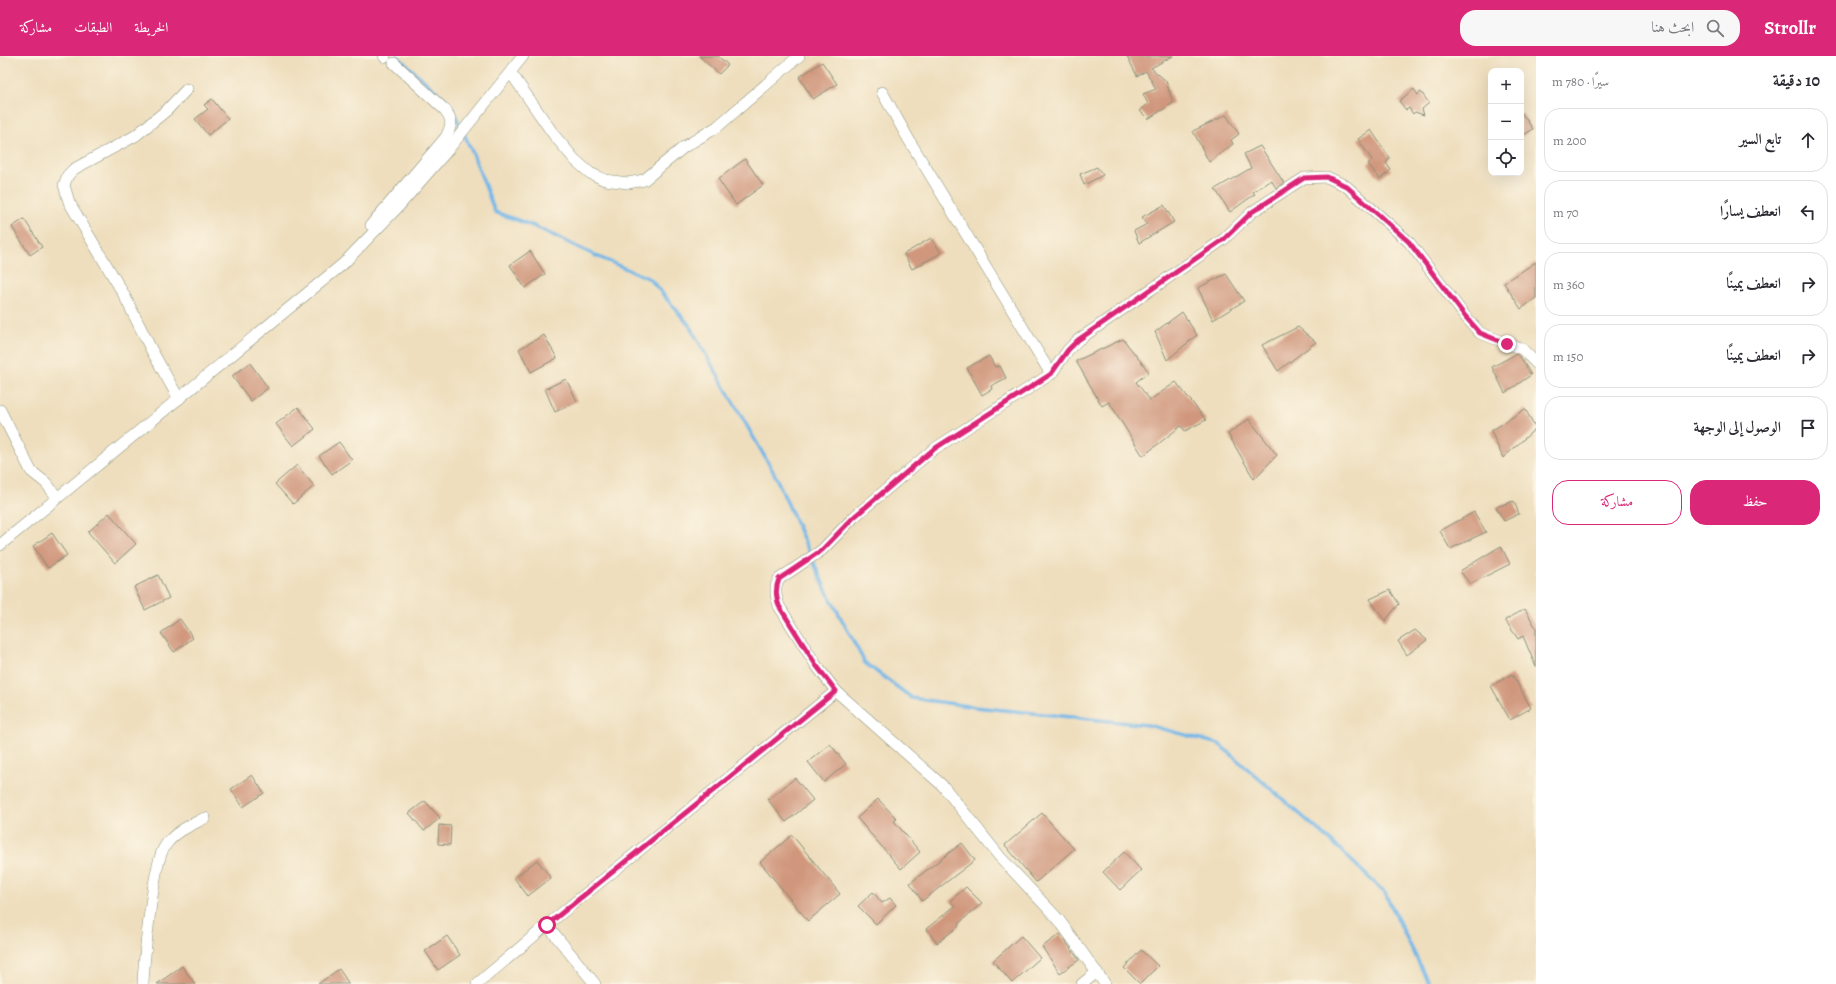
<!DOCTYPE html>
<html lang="ar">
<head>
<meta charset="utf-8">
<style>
  :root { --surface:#fff; --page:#f7f7f7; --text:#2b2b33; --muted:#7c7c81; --line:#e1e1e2; --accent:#db2777 }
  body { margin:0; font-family:Alegreya,Amiri,serif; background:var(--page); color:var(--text); direction:rtl }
  .controls { position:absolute; right:12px; top:12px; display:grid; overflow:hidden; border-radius:8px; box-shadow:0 4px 16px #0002 }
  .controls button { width:36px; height:36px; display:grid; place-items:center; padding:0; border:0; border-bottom:1px solid var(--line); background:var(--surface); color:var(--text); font:20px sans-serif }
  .stop { position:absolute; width:12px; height:12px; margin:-9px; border:3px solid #db2777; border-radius:50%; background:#fff }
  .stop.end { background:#db2777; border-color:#fff; box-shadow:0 1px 4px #0008 }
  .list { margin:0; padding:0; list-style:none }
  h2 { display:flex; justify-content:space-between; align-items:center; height:52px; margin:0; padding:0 16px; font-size:17px }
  h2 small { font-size:13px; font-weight:400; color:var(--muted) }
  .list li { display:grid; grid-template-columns:26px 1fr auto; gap:12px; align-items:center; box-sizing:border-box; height:64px; margin:0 8px 8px; padding:0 8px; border:1px solid var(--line); border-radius:16px }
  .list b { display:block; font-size:15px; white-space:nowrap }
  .list em { font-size:13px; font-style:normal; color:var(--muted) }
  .actions { display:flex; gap:8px; padding:12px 16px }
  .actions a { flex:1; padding:9px 0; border:1px solid var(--accent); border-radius:16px; text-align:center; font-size:14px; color:var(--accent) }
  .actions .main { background:var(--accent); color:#fff }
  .icon { flex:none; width:22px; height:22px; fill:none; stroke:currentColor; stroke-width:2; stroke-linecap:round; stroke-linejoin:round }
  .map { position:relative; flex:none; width:1536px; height:928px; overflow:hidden; direction:ltr }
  header { display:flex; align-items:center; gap:24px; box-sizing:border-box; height:56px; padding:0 20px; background:var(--accent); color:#fff }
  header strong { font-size:19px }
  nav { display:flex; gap:22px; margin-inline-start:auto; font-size:14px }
  .search { width:280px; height:36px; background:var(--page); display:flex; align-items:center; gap:10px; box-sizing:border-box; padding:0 14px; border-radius:16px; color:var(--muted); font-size:15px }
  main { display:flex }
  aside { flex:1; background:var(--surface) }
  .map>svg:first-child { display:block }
</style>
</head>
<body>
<header>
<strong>Strollr</strong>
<div class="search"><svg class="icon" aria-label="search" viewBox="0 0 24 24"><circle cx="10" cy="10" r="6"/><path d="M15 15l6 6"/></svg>ابحث هنا</div>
<nav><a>الخريطة</a><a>الطبقات</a><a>مشاركة</a></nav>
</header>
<main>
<aside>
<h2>10 دقيقة<small>سيرًا · 780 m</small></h2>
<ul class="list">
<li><svg class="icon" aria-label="ahead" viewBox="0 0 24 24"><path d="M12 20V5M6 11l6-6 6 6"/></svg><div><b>تابع السير</b></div><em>200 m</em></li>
<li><svg class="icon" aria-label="left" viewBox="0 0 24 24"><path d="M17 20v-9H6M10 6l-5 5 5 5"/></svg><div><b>انعطف يسارًا</b></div><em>70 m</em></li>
<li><svg class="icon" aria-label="right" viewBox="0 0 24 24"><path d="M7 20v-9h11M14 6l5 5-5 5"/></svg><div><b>انعطف يمينًا</b></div><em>360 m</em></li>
<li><svg class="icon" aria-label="right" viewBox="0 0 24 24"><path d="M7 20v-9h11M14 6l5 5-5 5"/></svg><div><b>انعطف يمينًا</b></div><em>150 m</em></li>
<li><svg class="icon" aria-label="arrive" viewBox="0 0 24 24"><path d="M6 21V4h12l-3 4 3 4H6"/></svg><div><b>الوصول إلى الوجهة</b></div></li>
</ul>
<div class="actions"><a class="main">حفظ</a><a>مشاركة</a></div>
</aside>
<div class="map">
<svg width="1536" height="928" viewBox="0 0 1536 928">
  <rect width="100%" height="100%" fill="#fcf5e5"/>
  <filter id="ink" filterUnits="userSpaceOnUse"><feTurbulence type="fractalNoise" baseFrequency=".025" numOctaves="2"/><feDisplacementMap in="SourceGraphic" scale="8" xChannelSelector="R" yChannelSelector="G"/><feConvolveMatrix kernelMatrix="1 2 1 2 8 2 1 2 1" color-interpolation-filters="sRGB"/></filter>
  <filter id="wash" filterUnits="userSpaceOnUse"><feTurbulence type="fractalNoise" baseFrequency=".012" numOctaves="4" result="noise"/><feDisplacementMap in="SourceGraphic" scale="16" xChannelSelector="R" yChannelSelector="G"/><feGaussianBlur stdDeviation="0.9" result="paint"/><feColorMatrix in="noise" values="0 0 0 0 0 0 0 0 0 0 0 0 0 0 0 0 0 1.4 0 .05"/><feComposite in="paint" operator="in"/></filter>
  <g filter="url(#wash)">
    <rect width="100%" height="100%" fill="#eedebd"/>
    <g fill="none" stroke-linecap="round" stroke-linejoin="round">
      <polyline stroke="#72b7e8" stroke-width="3.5" points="397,0 451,49 473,98 495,156 536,171 594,199 650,223 689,269 774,417 826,534 865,607 912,642 975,651 1148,669 1219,688 1332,786 1385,837 1429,928"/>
    </g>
    <g id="blocks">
      <g fill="#d0977d">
        <polygon points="699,0 718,0 728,9 719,18"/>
        <polygon points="1127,0 1173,0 1151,12 1166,25 1173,47 1148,63 1140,55 1148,48 1143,38 1156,33 1146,15 1137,20"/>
        <polygon points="822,6 837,28 813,43 799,21"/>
        <polygon points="1414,33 1418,39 1421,36 1429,47 1422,53 1424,59 1415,56 1413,58 1409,52 1406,54 1399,45"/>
        <polygon points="212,43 228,63 208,79 195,63 208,53 204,49"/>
        <polygon points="1521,56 1533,73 1521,81"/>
        <polygon points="1226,59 1239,78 1231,84 1233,88 1209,106 1193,75"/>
        <polygon points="1371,74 1390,102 1386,107 1391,114 1380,123 1368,108 1372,104 1358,83"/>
        <polygon points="1260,90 1284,127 1276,132 1271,124 1253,136 1255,138 1230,156 1215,133 1251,112 1244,98"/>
        <polygon points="745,103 763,129 736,149 718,123"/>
        <polygon points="1097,111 1103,119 1084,129 1080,118"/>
        <polygon points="1164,149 1174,166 1139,187 1134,175 1147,168 1142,161"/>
        <polygon points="24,163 42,191 30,199 12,171"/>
        <polygon points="931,182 941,197 912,213 904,198"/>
        <polygon points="530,195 545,218 525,232 510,209"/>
        <polygon points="1536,206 1536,242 1521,253 1504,227"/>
        <polygon points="1226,218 1244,245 1213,264 1198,232"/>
        <polygon points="1182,256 1197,279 1167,304 1155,276"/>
        <polygon points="1298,271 1316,286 1278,315 1262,289"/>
        <polygon points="544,279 557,302 531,316 519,293"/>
        <polygon points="1123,283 1149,316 1136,326 1150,344 1176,326 1206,364 1185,375 1181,370 1143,400 1109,346 1102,350 1076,305"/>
        <polygon points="1516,298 1521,302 1531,319 1505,337 1492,311"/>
        <polygon points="989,300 995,311 1000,310 1006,322 991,330 992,333 982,339 967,312"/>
        <polygon points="250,307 268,332 251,345 232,320"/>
        <polygon points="566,323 577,345 555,356 545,333"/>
        <polygon points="298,351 315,373 293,390 276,368"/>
        <polygon points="1525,353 1536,372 1503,402 1491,375"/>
        <polygon points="1249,363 1277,399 1254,423 1228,378"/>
        <polygon points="339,386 352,404 332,418 319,400"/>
        <polygon points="297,409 314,430 293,448 275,428"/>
        <polygon points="1514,445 1519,458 1504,465 1496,451"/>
        <polygon points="1474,456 1486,476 1450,493 1440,475"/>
        <polygon points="109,457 136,488 115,507 88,476"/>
        <polygon points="52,477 67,499 48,512 33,490"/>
        <polygon points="1501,490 1510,508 1470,528 1460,515"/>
        <polygon points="158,519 169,542 145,554 134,531"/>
        <polygon points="1390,534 1399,548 1385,565 1370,543"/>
        <polygon points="1525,553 1536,572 1536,611 1523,580 1518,583 1505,564"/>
        <polygon points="180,563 193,582 174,596 161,577"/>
        <polygon points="1415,574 1427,584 1407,599 1398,585"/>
        <polygon points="1512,618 1531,652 1510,664 1491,630"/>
        <polygon points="830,688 846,708 824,726 808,706"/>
        <polygon points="252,719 264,737 243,751 231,733"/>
        <polygon points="795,722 813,744 786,766 768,744"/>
        <polygon points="878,743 897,763 894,765 920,796 901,813 857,762"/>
        <polygon points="425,745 440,762 424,775 409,757"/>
        <polygon points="1042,757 1074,793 1036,826 1005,789"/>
        <polygon points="439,769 451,770 450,789 438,788"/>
        <polygon points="792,779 840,838 808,865 760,806"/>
        <polygon points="962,787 975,804 922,845 910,827"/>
        <polygon points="1124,796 1141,814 1120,834 1103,816"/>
        <polygon points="537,804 551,822 528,840 514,822"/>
        <polygon points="966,831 982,847 958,868 959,870 937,887 926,873 955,850 950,845"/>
        <polygon points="873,836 882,847 890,842 896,849 876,868 858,850"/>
        <polygon points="1060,878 1079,904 1060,917 1042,891"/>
        <polygon points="447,880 460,899 438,914 425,895"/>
        <polygon points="1021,880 1040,902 1012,927 993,905"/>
        <polygon points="1141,894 1158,910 1140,928 1124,912"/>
        <polygon points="182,910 195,928 157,928"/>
        <polygon points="339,913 349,928 318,928"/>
      </g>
    </g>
  </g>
  <g filter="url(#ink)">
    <use href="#blocks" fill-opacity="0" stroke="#868e78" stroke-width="1"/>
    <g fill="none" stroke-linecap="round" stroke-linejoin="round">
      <defs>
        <g id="minor">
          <polyline points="384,0 385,1"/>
          <polyline points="511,17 554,79 575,104 590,117 605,124 628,127 644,124 684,91 717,71 799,0"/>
          <polyline points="882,36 909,84 1051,318"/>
          <path d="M371,169L446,81C452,69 453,64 445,54L394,7"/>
          <polyline points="179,343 152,295 123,237 69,146 64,129 68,119 74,113 135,80 167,54 187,33"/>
          <polyline points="0,354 31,415 46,427 57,441"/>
          <polyline points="0,489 343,208 399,150 447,95 523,0"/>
          <polyline points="547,869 595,928"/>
          <path d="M143,928C144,904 153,806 165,790C174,776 191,769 205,762"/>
          <polyline points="477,928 547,869 836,635"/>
          <polyline points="1082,928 1097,916"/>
          <polyline points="1105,928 1059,864 1000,801 943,730 836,635 816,609 779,550 776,539 776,530 779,523 822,494 854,461 934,393 1051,318 1068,294 1078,284 1224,183 1252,156 1304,122 1327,121 1346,130 1409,186 1465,260 1480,277 1522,293 1536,307"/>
        </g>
      </defs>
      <use href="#minor" stroke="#868e78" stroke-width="12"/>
      <use href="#minor" stroke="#fff" stroke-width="11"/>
    </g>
  </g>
  <g fill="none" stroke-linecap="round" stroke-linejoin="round" filter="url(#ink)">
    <path stroke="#db2777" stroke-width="5" d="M547,869L836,635L816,609L779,550C776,540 775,533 779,523L822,494L854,461L934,393L1051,318L1068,294L1078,284L1224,183L1252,156L1304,122L1327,121L1346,130L1409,186L1465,260L1480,277L1507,288"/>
  </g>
</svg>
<div class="controls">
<button>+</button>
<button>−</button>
<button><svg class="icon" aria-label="locate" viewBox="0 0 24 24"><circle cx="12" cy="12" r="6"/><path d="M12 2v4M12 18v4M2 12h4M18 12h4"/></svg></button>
</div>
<div class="stop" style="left:547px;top:869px"></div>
<div class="stop end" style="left:1507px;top:288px"></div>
</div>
</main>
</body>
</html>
